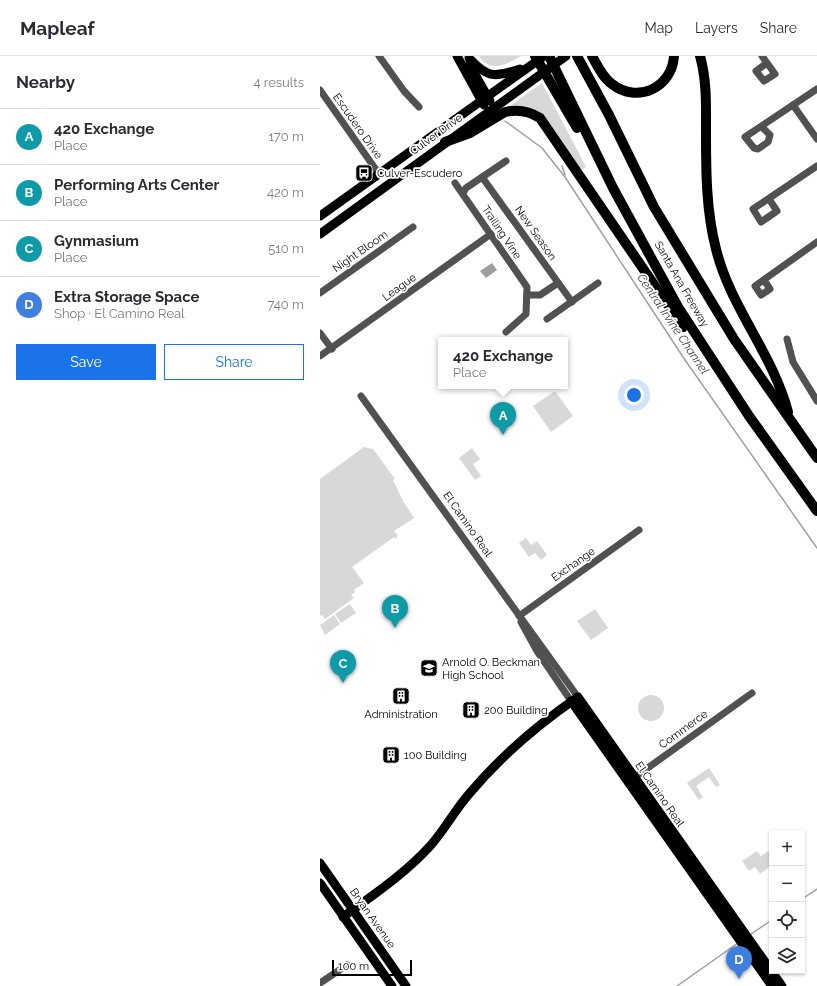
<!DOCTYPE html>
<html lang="en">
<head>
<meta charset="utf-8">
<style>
  :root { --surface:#fff; --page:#f2f2f3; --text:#2b2b33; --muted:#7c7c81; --line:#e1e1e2; --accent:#1a73e8 }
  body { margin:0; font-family:Raleway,sans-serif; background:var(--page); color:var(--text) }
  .controls { position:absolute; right:12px; bottom:12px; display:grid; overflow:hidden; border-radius:0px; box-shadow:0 1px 3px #0004 }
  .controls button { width:36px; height:36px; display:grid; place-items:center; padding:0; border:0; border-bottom:1px solid var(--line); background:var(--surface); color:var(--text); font:20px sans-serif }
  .scale { position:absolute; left:12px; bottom:10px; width:80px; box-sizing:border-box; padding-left:4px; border:2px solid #000; border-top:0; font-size:11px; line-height:14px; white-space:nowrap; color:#000; -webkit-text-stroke:3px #fff; paint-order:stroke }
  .you { position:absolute; left:314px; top:339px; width:14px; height:14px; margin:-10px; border:3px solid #fff; border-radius:50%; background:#1a73e8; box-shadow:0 0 0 6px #1a73e833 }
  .badge { display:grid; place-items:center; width:26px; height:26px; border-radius:50%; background:var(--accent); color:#fff; font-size:13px; font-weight:700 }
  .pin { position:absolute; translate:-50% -33px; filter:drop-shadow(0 1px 2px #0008) }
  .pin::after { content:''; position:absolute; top:21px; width:14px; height:12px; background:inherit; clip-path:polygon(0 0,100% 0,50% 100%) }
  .popup { position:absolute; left:118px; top:281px; width:130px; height:52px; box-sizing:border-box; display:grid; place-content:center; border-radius:0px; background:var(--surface); filter:drop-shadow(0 1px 3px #0005); font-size:13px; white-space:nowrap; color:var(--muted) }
  .popup b { font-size:15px; color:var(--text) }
  .popup::after { content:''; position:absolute; left:50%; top:100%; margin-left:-8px; border:8px solid transparent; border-top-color:var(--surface) }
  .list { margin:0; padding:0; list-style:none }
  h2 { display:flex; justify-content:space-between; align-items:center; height:52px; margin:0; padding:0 16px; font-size:17px }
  h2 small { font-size:13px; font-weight:400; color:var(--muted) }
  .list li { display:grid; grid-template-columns:26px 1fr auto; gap:12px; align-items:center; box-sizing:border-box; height:56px; padding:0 16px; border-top:1px solid var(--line) }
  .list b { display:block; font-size:15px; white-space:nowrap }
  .list p { margin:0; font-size:13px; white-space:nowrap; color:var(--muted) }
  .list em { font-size:13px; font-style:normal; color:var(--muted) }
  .actions { display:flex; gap:8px; padding:12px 16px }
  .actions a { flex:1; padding:9px 0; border:1px solid var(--accent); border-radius:0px; text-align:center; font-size:14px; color:var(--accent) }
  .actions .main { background:var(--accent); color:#fff }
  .icon { flex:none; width:22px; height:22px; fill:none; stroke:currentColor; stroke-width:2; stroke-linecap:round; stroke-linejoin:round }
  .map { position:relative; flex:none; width:497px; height:930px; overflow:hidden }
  header { display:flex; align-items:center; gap:24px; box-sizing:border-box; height:56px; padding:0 20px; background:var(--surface); border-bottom:1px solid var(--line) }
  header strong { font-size:19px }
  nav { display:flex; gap:22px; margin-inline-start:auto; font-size:14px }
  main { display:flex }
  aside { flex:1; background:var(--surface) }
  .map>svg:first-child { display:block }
</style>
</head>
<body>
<header>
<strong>Mapleaf</strong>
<nav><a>Map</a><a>Layers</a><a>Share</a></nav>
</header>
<main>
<aside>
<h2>Nearby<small>4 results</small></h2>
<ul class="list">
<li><span class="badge" style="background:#0f9aa8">A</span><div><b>420 Exchange</b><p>Place</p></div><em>170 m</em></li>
<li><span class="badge" style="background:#0f9aa8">B</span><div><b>Performing Arts Center</b><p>Place</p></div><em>420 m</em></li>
<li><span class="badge" style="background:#0f9aa8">C</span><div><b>Gynmasium</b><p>Place</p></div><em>510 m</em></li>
<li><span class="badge" style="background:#3f7fe0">D</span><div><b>Extra Storage Space</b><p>Shop · El Camino Real</p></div><em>740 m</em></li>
</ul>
<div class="actions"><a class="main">Save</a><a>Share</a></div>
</aside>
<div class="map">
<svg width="497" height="930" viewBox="0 0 497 930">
  <rect width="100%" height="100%" fill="#fff"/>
  <g fill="#d8d8d8">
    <path d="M159,0H201C187,8 170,18 159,0Z"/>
    <polygon points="222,27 266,111 260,114 230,69 188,51"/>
    <polygon points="235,335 253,360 231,376 213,350"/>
    <polygon points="44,391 53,393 75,423 73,424 83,445 94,462 74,475 78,480 75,483 74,481 32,511 44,527 34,534 35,536 31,539 34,542 5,563 2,559 0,560 0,423"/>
    <polygon points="152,392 160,403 153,408 161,420 155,424 139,402"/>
    <polygon points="206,482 211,489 217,485 227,499 221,504 215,497 209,501 199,487"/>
    <polygon points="30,548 36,557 21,567 15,558"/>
    <polygon points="275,553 288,572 271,584 257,565"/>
    <polygon points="14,559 20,568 5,579 0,569"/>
    <circle cx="331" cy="652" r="13"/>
    <polygon points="389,712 400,729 396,731 389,721 376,730 383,741 379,744 367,727"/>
    <polygon points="437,795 441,800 448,795 452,802 452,809 440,818 435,811 429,815 422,805"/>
  </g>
  <polygon fill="#9f9f9f" points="172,207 177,214 166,222 160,215"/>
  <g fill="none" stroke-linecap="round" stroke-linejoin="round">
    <g stroke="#9f9f9f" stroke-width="1.5">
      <polyline points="185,65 222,92 245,121 365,304 497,492"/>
      <polyline points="242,110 245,119"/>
      <polyline points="482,843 497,833"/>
      <polyline points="431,878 452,864"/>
      <polyline points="357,930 418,887"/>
    </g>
    <g stroke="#515151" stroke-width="7">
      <polyline points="59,0 84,35 99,51"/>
      <polyline points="442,0 455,18 444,25 436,15 447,7"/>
      <polyline points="0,34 59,118"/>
      <polyline points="473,49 497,83"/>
      <polyline points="442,71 450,79 448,86 438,93 434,92 425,81 497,33"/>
      <polyline points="162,121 252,246"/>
      <polyline points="135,127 207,231 206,258 186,276"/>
      <polyline points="143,137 146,132 186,105"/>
      <polyline points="449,143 457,155 441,166 433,153 497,110"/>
      <polyline points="444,224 450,233 441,239 435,230 497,186"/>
      <polyline points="0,237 93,171"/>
      <polyline points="207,239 220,239 238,227"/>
      <polyline points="227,263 278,227"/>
      <polyline points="0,277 12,293"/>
      <polyline points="467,283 473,306 497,345"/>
      <polyline points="0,300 171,178"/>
      <polyline points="41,340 258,641"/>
      <polyline points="199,560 319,474"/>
      <polyline points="201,566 217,595 251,645"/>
      <polyline points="311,724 432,637"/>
      <polyline points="0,927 27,909"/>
    </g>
    <g stroke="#000" stroke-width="9">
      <polyline points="137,0 164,49"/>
      <path d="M149,2C168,23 175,21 200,13"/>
      <polyline points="150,4 152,13 170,45"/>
      <polyline points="0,160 224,0"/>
      <polyline points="0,178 246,0"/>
      <polyline points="251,645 452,930"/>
      <polyline points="0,807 86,930"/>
      <polyline points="0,827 72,930"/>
      <path d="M23,861C53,839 86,817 111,789C125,773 135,754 149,738C181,700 217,669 258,641L462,930"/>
    </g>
    <g stroke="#000" stroke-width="10">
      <polyline points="215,0 257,72"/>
      <polyline points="229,0 293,132 358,251 429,360 497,455"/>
      <polyline points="257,0 289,59 334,151 414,283 497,402"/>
      <path d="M272,0C277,9 283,22 292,28C317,48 352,32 354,0"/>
      <path d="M380,0C387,25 386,50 386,75C386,114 386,155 396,193C410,251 453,298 468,356"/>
      <path d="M125,86L150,77L185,56C198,53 209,55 220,62L363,271"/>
    </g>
  </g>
  <defs>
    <symbol id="bus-square" viewBox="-11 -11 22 22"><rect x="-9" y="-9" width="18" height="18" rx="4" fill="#000" stroke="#fff"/><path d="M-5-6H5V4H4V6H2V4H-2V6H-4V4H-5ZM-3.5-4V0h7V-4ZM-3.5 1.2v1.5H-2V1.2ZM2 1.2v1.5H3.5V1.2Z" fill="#fff"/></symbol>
    <symbol id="school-square" viewBox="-11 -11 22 22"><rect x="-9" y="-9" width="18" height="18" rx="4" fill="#000" stroke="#fff"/><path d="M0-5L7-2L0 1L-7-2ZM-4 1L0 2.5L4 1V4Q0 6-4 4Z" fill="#fff"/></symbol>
    <symbol id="building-square" viewBox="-11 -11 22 22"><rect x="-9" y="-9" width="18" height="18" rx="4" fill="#000" stroke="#fff"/><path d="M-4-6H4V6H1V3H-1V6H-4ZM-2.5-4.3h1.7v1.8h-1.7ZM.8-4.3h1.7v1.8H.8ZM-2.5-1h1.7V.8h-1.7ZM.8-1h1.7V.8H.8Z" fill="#fff"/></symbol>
  </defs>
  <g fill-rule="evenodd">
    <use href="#bus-square" x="34" y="107" width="20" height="20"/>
    <use href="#school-square" x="99" y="602" width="20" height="20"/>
    <use href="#building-square" x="71" y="630" width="20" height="20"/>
    <use href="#building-square" x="141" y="644" width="20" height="20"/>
    <use href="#building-square" x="61" y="689" width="20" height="20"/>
  </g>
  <g text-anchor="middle" stroke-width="3.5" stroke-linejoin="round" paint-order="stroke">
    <g font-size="11" fill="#000" stroke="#fff">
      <text transform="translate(38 70) rotate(55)" y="4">Escudero Drive</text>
      <text transform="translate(116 78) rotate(-36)" y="4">Culver Drive</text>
      <text transform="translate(182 176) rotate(56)" y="4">Trailing Vine</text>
      <text transform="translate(216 177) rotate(55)" y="4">New Season</text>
      <text transform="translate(40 195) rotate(-35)" y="4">Night Bloom</text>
      <text transform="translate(362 228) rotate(60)" y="4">Santa Ana Freeway</text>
      <text transform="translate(79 231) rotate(-36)" y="4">League</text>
      <text transform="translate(148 468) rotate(55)" y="4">El Camino Real</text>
      <text transform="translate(253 508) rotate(-35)" y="4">Exchange</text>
      <text transform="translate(363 673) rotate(-36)" y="4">Commerce</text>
      <text transform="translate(340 738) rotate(55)" y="4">El Camino Real</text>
      <text transform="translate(53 862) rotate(55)" y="4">Bryan Avenue</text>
    </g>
    <g font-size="11" fill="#000" stroke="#fff" text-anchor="start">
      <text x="57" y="121">Culver-Escudero</text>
      <text x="122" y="610">Arnold O. Beckman<tspan x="122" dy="13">High School</tspan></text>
      <text x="164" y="658">200 Building</text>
      <text x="81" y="662" text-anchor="middle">Administration</text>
      <text x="84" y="703">100 Building</text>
    </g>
    <g font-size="12" font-style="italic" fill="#404040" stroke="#fff">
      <text transform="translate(353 268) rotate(56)" y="4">Central Irvine Channel</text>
    </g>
  </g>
</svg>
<div class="controls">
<button>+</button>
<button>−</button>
<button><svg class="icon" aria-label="locate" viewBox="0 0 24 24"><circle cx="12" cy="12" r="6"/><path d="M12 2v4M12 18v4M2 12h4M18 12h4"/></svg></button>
<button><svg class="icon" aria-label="layers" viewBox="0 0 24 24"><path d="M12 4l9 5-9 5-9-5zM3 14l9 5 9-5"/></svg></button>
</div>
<div class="scale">100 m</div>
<div class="you"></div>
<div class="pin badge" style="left:183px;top:379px;background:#0f9aa8">A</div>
<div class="popup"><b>420 Exchange</b>Place</div>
<div class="pin badge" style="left:75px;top:572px;background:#0f9aa8">B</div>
<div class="pin badge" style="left:23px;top:627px;background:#0f9aa8">C</div>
<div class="pin badge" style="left:419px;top:923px;background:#3f7fe0">D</div>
</div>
</main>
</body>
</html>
